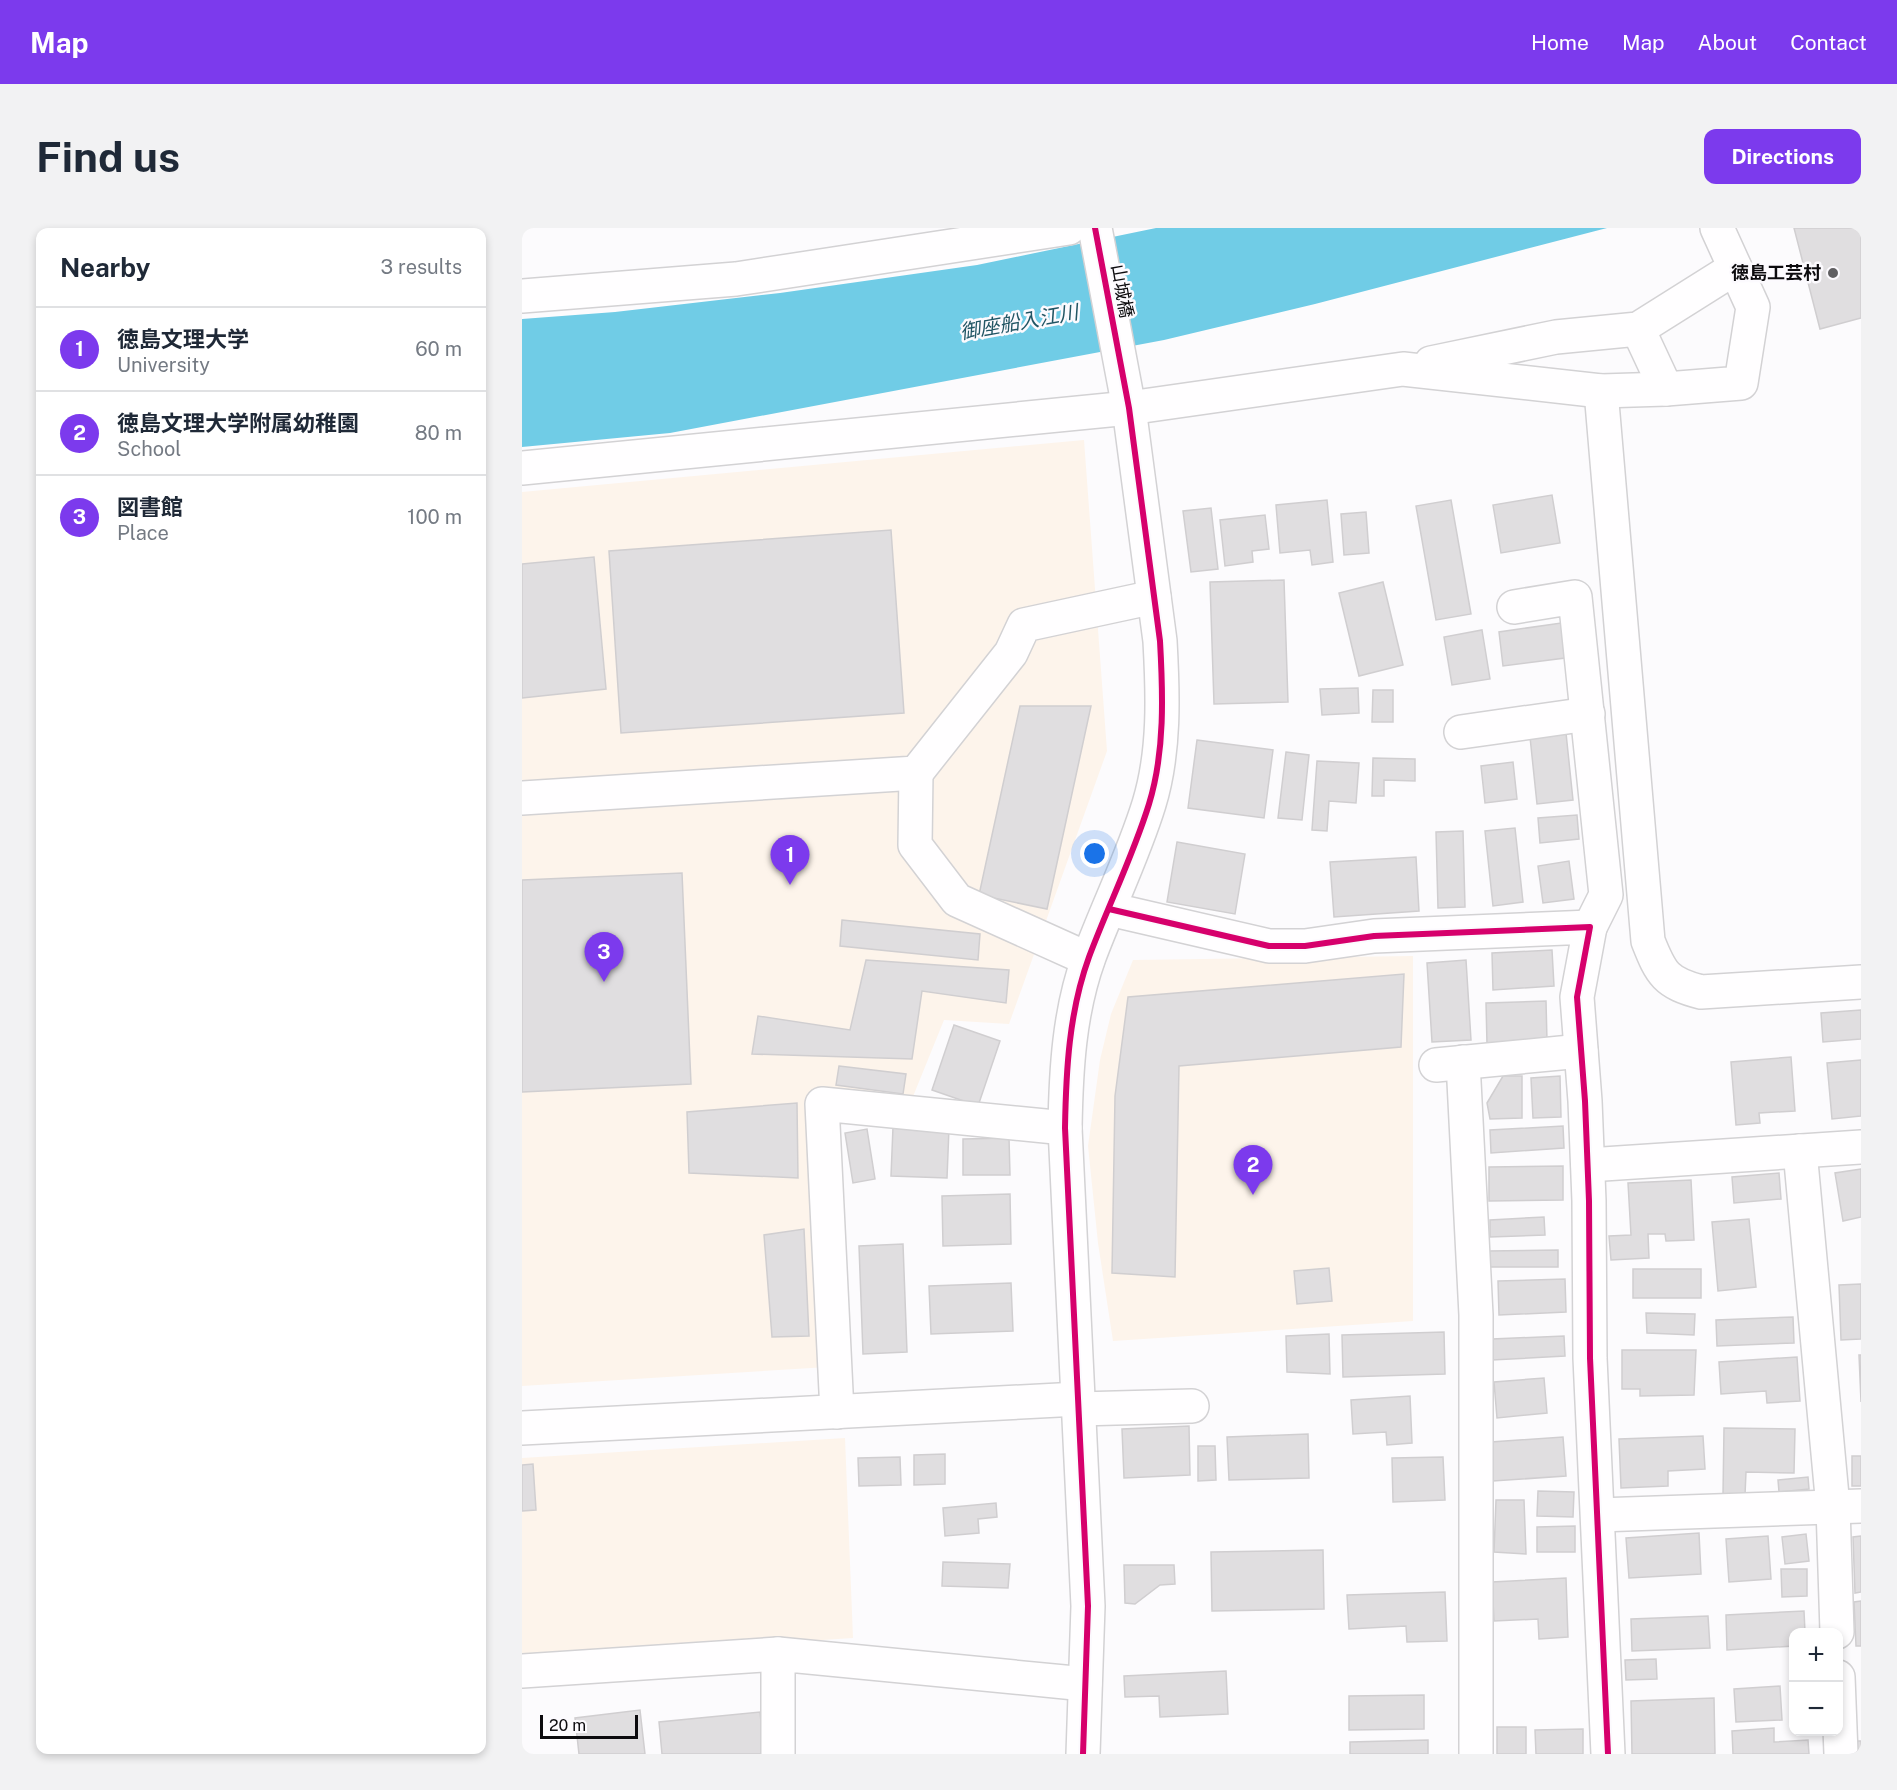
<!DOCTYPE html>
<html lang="en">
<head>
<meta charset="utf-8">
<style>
  :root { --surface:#fff; --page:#f2f2f3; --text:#1f2937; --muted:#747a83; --line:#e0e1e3; --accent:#7c3aed }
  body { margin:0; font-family:"Public Sans","Noto Sans JP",sans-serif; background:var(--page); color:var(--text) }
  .controls { position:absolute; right:18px; bottom:18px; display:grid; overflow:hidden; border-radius:12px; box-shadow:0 3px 9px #0003 }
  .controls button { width:54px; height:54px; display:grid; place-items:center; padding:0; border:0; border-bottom:2px solid var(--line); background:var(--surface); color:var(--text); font:30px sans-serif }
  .scale { position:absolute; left:18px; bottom:15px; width:98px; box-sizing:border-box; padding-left:6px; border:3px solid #0c0b0e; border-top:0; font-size:16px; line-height:21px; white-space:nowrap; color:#0c0b0e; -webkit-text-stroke:4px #fcfafe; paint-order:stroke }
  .you { position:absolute; left:573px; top:626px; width:21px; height:21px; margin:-15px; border:4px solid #fff; border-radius:50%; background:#1a73e8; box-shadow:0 0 0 9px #1a73e833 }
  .badge { display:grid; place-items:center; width:39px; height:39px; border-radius:50%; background:var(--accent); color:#fff; font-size:20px; font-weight:700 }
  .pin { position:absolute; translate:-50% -50px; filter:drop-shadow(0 2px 3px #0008) }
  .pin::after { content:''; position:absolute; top:32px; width:21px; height:18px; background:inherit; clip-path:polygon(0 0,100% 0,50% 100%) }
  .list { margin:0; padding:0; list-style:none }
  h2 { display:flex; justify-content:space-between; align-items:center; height:78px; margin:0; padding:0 24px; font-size:26px }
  h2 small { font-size:20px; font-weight:400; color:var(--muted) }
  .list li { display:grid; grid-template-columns:39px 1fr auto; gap:18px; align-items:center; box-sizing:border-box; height:84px; padding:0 24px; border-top:2px solid var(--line) }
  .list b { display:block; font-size:22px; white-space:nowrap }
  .list p { margin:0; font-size:20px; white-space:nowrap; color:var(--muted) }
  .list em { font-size:20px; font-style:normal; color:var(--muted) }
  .map { position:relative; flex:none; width:1339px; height:1526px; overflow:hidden; border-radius:12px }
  header { display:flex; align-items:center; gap:36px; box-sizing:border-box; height:84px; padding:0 30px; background:var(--accent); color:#fff }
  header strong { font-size:28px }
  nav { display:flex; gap:33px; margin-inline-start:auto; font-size:21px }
  .intro { display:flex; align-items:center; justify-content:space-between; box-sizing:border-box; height:144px; padding:0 36px }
  h1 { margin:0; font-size:42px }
  .button { padding:15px 27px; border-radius:12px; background:var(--accent); color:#fff; font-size:21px; font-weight:700 }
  main { display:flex; gap:36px; padding:0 36px }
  aside { flex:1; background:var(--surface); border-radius:12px; box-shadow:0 3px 9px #0003 }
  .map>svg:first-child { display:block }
</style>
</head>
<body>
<header>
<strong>Map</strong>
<nav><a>Home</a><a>Map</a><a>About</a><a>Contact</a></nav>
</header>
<div class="intro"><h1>Find us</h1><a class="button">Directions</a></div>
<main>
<aside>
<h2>Nearby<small>3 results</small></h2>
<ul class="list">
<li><span class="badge">1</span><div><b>徳島文理大学</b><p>University</p></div><em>60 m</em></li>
<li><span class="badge">2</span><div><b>徳島文理大学附属幼稚園</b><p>School</p></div><em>80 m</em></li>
<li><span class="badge">3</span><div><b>図書館</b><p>Place</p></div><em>100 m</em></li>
</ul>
</aside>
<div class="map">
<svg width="1339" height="1526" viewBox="0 0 1339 1526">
  <rect width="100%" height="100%" fill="#fcfbfd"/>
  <g fill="#fdf4eb">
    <polygon points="562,212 585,523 487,796 422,792 390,871 286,865 306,1139 0,1158 0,264"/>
    <polygon points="891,728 891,1093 591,1113 576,1015 566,918 578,832 589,786 611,732"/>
    <polygon points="323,1210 331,1410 0,1432 0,1230"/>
  </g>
  <polygon fill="#70cce6" points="634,0 1085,0 793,76 642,112 148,205 0,219 0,91 93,84 258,65 455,37"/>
  <g fill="#e0dee0" stroke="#d0ced0" stroke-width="1.5">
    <polygon points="1272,0 1339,0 1339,90 1298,101"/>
    <polygon points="1030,267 1038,315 979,325 971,277"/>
    <polygon points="805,272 811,334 790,337 788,322 758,325 754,277"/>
    <polygon points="929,272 949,386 914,392 894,278"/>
    <polygon points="689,280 696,341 669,344 661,283"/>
    <polygon points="844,284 847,325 822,327 819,286"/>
    <polygon points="743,287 747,321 730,323 731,334 703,338 698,292"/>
    <polygon points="369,302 382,485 99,505 87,323"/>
    <polygon points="72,329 84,461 0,470 0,336"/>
    <polygon points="762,352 766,474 692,476 688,354"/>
    <polygon points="861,354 881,437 837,448 817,365"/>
    <polygon points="1039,395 1043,430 981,438 977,404"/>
    <polygon points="960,402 968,451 930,457 922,409"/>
    <polygon points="836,460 837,485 800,487 798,461"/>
    <polygon points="851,462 871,462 871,494 850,494"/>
    <polygon points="498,478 569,478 525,681 457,667"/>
    <polygon points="1044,505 1051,572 1015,576 1008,509"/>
    <polygon points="675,512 751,522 742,590 666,580"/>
    <polygon points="764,524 787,527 780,592 756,590"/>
    <polygon points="851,530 893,531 893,553 862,552 862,568 850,568"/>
    <polygon points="795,533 837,535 834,575 807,573 805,603 790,602"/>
    <polygon points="991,534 995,571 963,575 959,538"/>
    <polygon points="1055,587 1057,611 1018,615 1016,590"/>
    <polygon points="993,600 1001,674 971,678 963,603"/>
    <polygon points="941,603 943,679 916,680 914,604"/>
    <polygon points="655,614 723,626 713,686 645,674"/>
    <polygon points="894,629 897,683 812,689 808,634"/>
    <polygon points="1047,633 1052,671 1021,675 1016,638"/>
    <polygon points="160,645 169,856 0,864 0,652"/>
    <polygon points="320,692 458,706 456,732 318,718"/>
    <polygon points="1030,722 1032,758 971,762 970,725"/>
    <polygon points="344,732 487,742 484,775 400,763 390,831 230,826 236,788 328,802"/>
    <polygon points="944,732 949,812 910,814 905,735"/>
    <polygon points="882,746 879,819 657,838 653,1049 590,1045 593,868 606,769"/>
    <polygon points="1024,773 1025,813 965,816 964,775"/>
    <polygon points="1339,782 1339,811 1301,814 1299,785"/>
    <polygon points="432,797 478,813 456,878 410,862"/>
    <polygon points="1269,829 1273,883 1237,885 1238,895 1214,897 1209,834"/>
    <polygon points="1339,832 1339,888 1310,891 1305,835"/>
    <polygon points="317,838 384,846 381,866 314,857"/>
    <polygon points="981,848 1000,848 1000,890 968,891 965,875"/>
    <polygon points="1038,848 1039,889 1011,890 1009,850"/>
    <polygon points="275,875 276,950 167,945 165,884"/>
    <polygon points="1041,898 1042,920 969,925 968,902"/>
    <polygon points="371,899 427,900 425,950 369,948"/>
    <polygon points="345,901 353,951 331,955 323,905"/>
    <polygon points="487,910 488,947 441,947 441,911"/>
    <polygon points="1041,938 1041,972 967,973 967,939"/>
    <polygon points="1339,941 1339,989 1321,993 1313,945"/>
    <polygon points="1257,945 1259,971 1212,975 1210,949"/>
    <polygon points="1169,952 1172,1012 1144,1013 1143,1006 1126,1006 1127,1030 1089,1032 1087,1008 1109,1007 1106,955"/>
    <polygon points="488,966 489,1016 421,1018 420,968"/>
    <polygon points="1022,989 1023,1007 968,1009 968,992"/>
    <polygon points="1227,991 1234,1059 1196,1063 1190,994"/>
    <polygon points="282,1001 287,1108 250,1109 242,1007"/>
    <polygon points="381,1016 385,1124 341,1126 337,1018"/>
    <polygon points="1036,1022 1036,1039 965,1039 965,1023"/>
    <polygon points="807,1040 810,1073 775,1076 772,1043"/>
    <rect x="1111" y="1041" width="68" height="29"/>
    <polygon points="1043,1051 1044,1084 977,1087 976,1053"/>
    <polygon points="489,1055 491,1103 409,1106 407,1058"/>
    <polygon points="1339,1056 1339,1111 1319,1112 1317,1057"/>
    <polygon points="1124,1085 1173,1086 1172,1107 1125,1105"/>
    <polygon points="1271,1089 1272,1115 1195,1118 1194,1092"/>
    <polygon points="922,1104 923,1146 821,1149 820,1107"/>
    <polygon points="807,1106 808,1146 765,1144 764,1108"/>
    <polygon points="1042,1108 1043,1128 970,1132 970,1111"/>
    <polygon points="1100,1122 1174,1122 1172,1167 1118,1168 1118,1161 1100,1161"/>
    <polygon points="1337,1127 1339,1127 1339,1174"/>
    <polygon points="1275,1129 1278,1173 1245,1175 1244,1163 1199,1166 1197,1134"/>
    <polygon points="1022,1150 1025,1185 975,1190 972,1154"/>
    <polygon points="888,1168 890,1215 865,1217 864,1204 831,1206 829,1172"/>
    <polygon points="667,1198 668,1247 602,1250 600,1201"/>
    <polygon points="1202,1200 1273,1201 1272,1245 1224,1244 1223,1267 1201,1267"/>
    <polygon points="786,1206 787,1250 707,1252 705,1209"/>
    <polygon points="1181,1208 1183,1241 1146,1243 1146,1258 1099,1260 1097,1211"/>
    <polygon points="1041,1209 1044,1248 971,1253 969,1214"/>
    <polygon points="676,1218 693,1218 694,1252 676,1253"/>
    <polygon points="423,1226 423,1256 392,1257 392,1227"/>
    <rect x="1330" y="1228" width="9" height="30"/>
    <polygon points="378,1229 379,1257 337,1258 336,1230"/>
    <polygon points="921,1229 923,1272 871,1274 870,1230"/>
    <polygon points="11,1236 14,1282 0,1283 0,1237"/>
    <polygon points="1286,1249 1287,1261 1257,1264 1256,1252"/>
    <polygon points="1016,1263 1052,1264 1051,1289 1015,1288"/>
    <polygon points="974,1272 1002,1272 1004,1326 972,1324"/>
    <polygon points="474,1275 475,1289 456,1291 457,1305 423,1308 421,1280"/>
    <polygon points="1053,1298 1053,1324 1015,1324 1015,1299"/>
    <polygon points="1177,1305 1179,1346 1107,1350 1104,1310"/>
    <polygon points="1284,1306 1287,1333 1263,1336 1260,1309"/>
    <polygon points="1246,1308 1249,1351 1207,1354 1204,1311"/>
    <polygon points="1339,1308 1339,1364 1333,1365 1331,1309"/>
    <polygon points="801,1322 802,1381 690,1383 689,1324"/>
    <polygon points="421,1334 488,1336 486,1360 420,1358"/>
    <polygon points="602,1337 652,1337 653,1356 638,1357 613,1376 603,1375"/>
    <polygon points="1259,1341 1285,1341 1285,1368 1260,1369"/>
    <polygon points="1044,1350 1046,1409 1017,1411 1016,1391 972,1393 970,1354"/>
    <polygon points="923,1364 925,1413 885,1414 884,1398 827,1401 825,1367"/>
    <polygon points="1339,1373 1339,1418 1334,1418 1332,1374"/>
    <polygon points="1282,1383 1283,1404 1272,1404 1272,1418 1205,1422 1204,1387"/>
    <polygon points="1186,1388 1188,1420 1110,1423 1109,1391"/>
    <polygon points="1134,1431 1135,1451 1104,1452 1103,1432"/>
    <polygon points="704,1443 706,1486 638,1489 637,1468 603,1469 602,1448"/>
    <polygon points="1258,1458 1260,1492 1214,1494 1212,1461"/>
    <polygon points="902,1467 902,1501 827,1502 827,1468"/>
    <polygon points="1192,1470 1193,1526 1110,1526 1109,1473"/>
    <polygon points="118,1482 123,1526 57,1526 53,1490"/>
    <polygon points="238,1484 242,1526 140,1526 137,1494"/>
    <rect x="975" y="1499" width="29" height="27"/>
    <polygon points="1252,1500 1252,1514 1286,1512 1287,1526 1211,1526 1210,1503"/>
    <polygon points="1061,1501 1061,1526 1014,1526 1013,1502"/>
    <polygon points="906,1512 906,1526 828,1526 828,1514"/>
    <polygon points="1334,1513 1339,1513 1339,1526 1335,1526"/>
  </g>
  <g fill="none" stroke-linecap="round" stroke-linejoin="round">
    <defs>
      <g id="minor">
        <polyline points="0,68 214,51 547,0"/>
        <polyline points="1116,101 1144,161"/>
        <polyline points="909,135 1034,109 1116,101 1213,40"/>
        <path d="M1079,163L1126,713C1139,746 1144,755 1179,764L1339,754"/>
        <polyline points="0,240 607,180 881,141 1079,163 1144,161 1219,155 1231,79 1195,0"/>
        <polyline points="992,379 1053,369 1084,667 1068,699"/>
        <polyline points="939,504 1066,486"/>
        <polyline points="394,545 393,617 435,672 566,731"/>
        <polyline points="0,570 394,545 489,425 502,397 632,369"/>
        <polyline points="587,681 747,718 783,718 852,708 1068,699 1055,769 1063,873 1067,973 1068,1130 1086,1526"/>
        <polyline points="941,834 954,1087 954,1526"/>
        <polyline points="914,837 1059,823"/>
        <polyline points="1278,923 1311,1279 1315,1404"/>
        <polyline points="1066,937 1339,919"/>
        <polyline points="556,1181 670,1178"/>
        <polyline points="315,1184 300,876 543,900"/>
        <polyline points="0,1200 556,1171"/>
        <polyline points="1076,1287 1339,1278"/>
        <polyline points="0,1443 256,1426"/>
        <polyline points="1316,1449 1319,1526"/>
        <polyline points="256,1526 256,1426 563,1456"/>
        <path d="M561,1526L566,1378L543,900C544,842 547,784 567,729C586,678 611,628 627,576C643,524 641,466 638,413L607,180L573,0"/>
      </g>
    </defs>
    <use href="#minor" stroke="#d3d2d4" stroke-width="36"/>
    <use href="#minor" stroke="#fffeff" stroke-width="33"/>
    <defs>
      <g id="cycleway">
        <polyline points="587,681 747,718 783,718 852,708 1068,699 1055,769 1063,873 1067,973 1068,1130 1086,1526"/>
        <path d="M561,1526L566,1378L543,900C544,842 547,784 567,729C586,678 611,628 627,576C643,524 641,466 638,413L607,180L573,0"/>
      </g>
    </defs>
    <use href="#cycleway" stroke="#fcfafe" stroke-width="10"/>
    <use href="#cycleway" stroke="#d6006c" stroke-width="6"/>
  </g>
  <circle fill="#605f62" stroke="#fcfafe" stroke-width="2" cx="1311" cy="45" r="6"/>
  <g text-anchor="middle" stroke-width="5" stroke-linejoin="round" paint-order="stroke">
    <g font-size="18" font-weight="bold" fill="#0c0b0e" stroke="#fcfafe" text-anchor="end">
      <text x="1299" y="51">徳島工芸村</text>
    </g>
    <g font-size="18" fill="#0c0b0e" stroke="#fcfafe">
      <text transform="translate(600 63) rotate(80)" y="6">山城橋</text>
    </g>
    <g font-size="20" font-style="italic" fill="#215564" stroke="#fcfafe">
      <text transform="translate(497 94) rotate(-10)" y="7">御座船入江川</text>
    </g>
  </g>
</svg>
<div class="controls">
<button>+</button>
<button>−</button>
</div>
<div class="scale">20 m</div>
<div class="you"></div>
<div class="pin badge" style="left:268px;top:657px">1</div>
<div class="pin badge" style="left:731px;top:967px">2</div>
<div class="pin badge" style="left:82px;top:754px">3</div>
</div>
</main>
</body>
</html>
